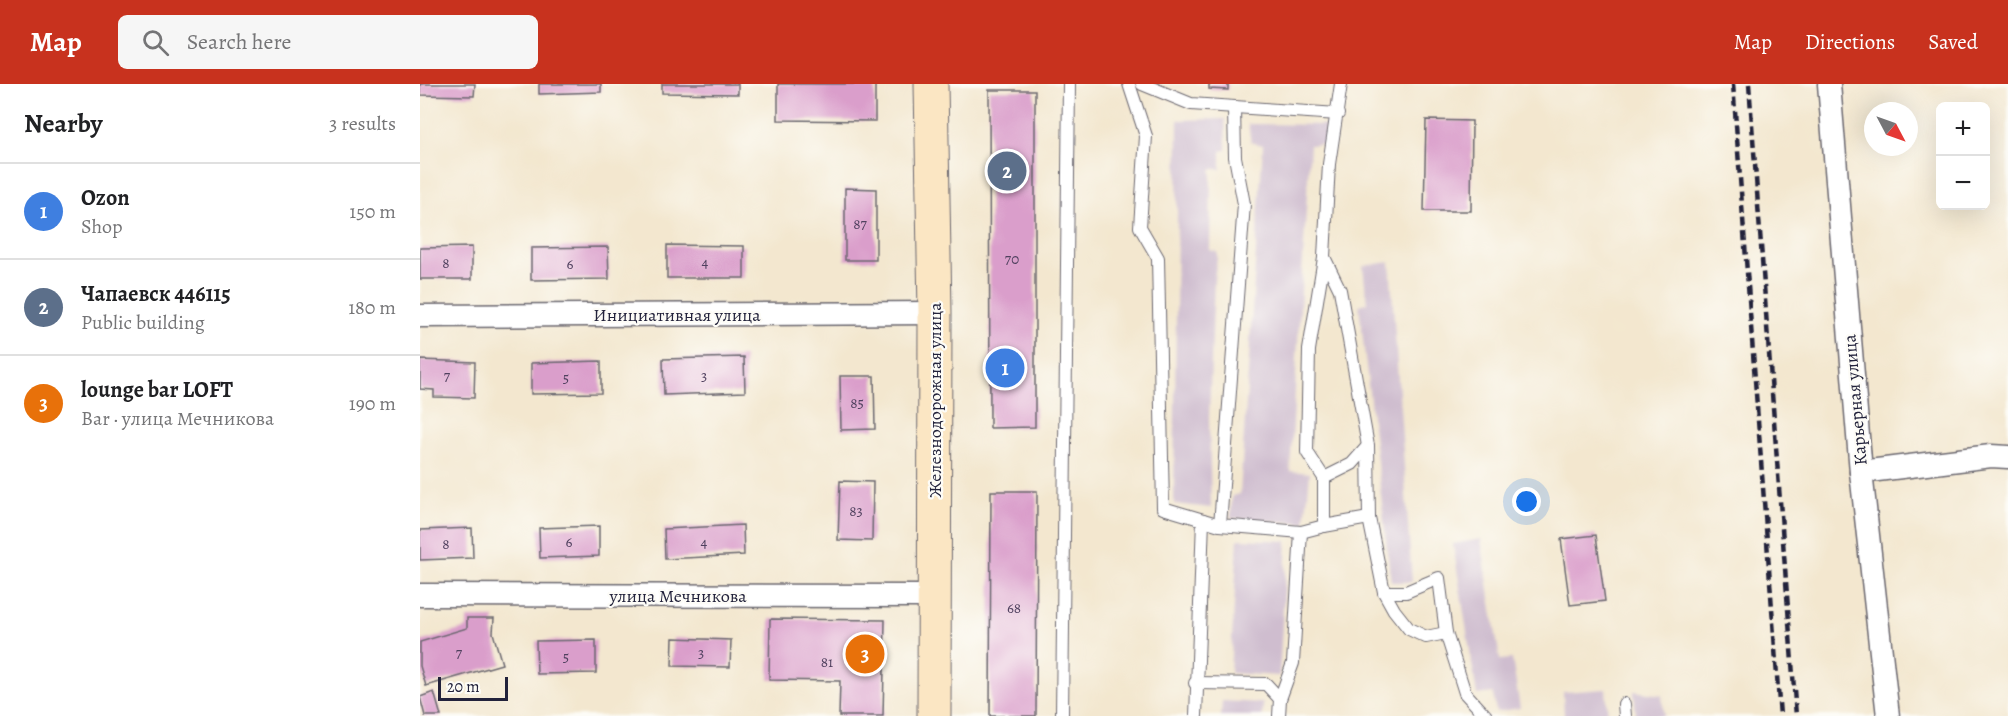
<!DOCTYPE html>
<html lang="en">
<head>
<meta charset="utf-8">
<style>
  :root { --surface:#fff; --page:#f6f6f6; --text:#202124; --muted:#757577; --line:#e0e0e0; --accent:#c8321e }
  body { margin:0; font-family:Alegreya,serif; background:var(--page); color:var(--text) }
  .controls { position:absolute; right:18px; top:18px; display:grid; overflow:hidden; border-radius:9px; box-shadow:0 6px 24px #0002 }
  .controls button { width:54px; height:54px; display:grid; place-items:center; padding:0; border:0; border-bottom:2px solid var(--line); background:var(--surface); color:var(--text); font:30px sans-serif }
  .compass { position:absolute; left:1444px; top:18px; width:54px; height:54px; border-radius:50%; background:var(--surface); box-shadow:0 6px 24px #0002; rotate:131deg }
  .scale { position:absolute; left:18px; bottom:15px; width:70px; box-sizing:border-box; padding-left:6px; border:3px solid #22223b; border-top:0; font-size:16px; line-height:21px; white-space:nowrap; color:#22223b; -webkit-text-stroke:4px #fdfcf7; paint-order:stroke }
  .you { position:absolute; left:1107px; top:418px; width:21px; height:21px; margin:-15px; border:4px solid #fff; border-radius:50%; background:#1a73e8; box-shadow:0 0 0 9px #1a73e833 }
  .badge { display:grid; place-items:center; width:39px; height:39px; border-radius:50%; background:var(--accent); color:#fff; font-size:20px; font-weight:700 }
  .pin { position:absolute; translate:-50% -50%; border:3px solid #fff; box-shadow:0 2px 6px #0006 }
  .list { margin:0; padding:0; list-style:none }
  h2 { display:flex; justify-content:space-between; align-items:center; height:78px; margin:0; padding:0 24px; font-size:26px }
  h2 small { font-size:20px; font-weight:400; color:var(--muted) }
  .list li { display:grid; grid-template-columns:39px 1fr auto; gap:18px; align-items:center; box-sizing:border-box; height:96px; padding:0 24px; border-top:2px solid var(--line) }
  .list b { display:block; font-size:22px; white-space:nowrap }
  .list p { margin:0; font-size:20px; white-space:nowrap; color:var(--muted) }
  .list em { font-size:20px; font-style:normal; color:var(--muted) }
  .icon { flex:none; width:33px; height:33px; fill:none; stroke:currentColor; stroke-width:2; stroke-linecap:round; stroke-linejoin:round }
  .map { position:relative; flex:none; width:1588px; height:632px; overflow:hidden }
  header { display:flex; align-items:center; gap:36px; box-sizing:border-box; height:84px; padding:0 30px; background:var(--accent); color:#fff }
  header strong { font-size:28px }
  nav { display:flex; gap:33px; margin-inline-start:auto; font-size:21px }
  .search { width:420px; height:54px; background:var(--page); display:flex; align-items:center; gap:15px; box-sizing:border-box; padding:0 21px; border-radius:9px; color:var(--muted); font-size:22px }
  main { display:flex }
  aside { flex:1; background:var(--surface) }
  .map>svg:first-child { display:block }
</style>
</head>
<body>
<header>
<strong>Map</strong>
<div class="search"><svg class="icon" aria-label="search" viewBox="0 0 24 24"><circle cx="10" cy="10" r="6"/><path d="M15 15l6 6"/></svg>Search here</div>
<nav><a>Map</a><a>Directions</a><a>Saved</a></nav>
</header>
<main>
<aside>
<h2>Nearby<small>3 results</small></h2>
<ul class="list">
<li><span class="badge" style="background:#3f7fe0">1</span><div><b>Ozon</b><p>Shop</p></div><em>150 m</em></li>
<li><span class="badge" style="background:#5c6f8a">2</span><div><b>Чапаевск 446115</b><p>Public building</p></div><em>180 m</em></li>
<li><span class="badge" style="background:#e8710a">3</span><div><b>lounge bar LOFT</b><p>Bar · улица Мечникова</p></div><em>190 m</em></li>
</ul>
</aside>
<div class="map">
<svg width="1588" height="632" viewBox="0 0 1588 632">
  <rect width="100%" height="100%" fill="#fdfcf7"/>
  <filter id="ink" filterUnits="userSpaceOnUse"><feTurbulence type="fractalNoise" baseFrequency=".0167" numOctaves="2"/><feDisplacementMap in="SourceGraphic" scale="12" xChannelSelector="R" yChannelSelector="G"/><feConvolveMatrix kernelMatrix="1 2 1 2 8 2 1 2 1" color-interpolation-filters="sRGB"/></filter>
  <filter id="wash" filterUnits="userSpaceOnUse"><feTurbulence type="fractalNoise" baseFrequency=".008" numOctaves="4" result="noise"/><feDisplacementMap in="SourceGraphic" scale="24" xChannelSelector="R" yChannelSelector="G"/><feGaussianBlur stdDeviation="1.35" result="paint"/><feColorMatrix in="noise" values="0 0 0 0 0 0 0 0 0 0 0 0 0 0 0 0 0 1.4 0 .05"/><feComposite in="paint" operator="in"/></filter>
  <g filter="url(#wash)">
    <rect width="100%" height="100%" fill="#f3e7cf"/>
    <g fill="#cfbdcf">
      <polygon points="805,35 806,66 801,67 801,85 791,85 790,166 797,168 797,174 794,195 789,334 791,424 754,420 758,36"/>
      <polygon points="828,40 905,41 905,60 890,61 870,387 890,389 885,439 811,434 812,412 820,410 843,61 831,58"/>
      <polygon points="970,178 992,498 971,498 939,221 947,219 943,182"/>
      <polygon points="818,455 867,457 859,592 810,589"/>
      <polygon points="1061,455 1080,576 1092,575 1100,624 1076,628 1073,609 1057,611 1033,460"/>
      <polygon points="1186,605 1188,632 1144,632 1143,608"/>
      <polygon points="1214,607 1242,611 1244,632 1216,632"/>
      <polygon points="802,617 843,619 842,632 801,632"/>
    </g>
    <g id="blocks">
      <g fill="#da9ecb">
        <polygon points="0,0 55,0 54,12 0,11"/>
        <polygon points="119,0 181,0 181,8 119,10"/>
        <polygon points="242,0 318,0 318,10 242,9"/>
        <polygon points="358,0 455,0 455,37 358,36"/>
        <polygon points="789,0 808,0 808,6 789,5"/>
        <polygon points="569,6 615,6 615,343 570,344"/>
        <polygon points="1006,36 1052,37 1051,127 1004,127"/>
        <polygon points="425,104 456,105 456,176 425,176"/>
        <polygon points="247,161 324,162 324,194 247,194"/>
        <polygon points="52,163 52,195 0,195 0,164"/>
        <polygon points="188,163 189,195 111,196 111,164"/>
        <polygon points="324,273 325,308 244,311 243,275"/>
        <polygon points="0,276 55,278 54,314 14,313 14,306 0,305"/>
        <polygon points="181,277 181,309 111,310 111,279"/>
        <polygon points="420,292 454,292 455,345 421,346"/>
        <polygon points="420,397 453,398 452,457 418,456"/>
        <polygon points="571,407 617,407 616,632 570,632"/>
        <polygon points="323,441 324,471 245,475 244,445"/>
        <polygon points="179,442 179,472 120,474 119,444"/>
        <polygon points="52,444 53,474 0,476 0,446"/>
        <polygon points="1176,451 1185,517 1150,521 1141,455"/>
        <polygon points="47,534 74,534 73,549 82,580 6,602 0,582 0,558 47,544"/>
        <polygon points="350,535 465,536 463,632 419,632 420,597 349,596"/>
        <polygon points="253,554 311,556 310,583 252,582"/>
        <polygon points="176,556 176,589 117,590 116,557"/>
        <polygon points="14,608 21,632 5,632 0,613"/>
      </g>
    </g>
  </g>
  <g filter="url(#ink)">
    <use href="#blocks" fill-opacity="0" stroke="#6b676f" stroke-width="1.5"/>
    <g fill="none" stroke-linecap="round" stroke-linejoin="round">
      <defs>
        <g id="lane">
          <polyline points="709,0 726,52 720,143 738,174 743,424 800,441"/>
          <polyline points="722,0 771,20 918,30"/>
          <polyline points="921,0 909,80 904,173 920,206 948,362 949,434 964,508 974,526 989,545 1006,553 1026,549"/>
          <polyline points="814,24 815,73 824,120 800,441 881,448 904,442"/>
          <polyline points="904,174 889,266 887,368 904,394 904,442 949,434"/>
          <polyline points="904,394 932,380 948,362"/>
          <polyline points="964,508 986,508 1019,494 1026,549 1045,609 1066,632"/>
          <polyline points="775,599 846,600 860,615 859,632"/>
          <polyline points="860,615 873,579 881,448"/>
          <polyline points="1204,620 1205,632"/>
          <polyline points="642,632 649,0"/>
          <polyline points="776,632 783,436"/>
        </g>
        <g id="street">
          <polyline points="1409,0 1441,388 1468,632"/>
          <polyline points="0,232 515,229"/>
          <polyline points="1441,388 1571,372 1588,373"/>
          <polyline points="0,511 515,512"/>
        </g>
        <polyline id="secondary" points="511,0 515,229 514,632"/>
      </defs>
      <use href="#lane" stroke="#6b676f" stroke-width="14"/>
      <use href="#street" stroke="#6b676f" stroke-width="25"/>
      <use href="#secondary" stroke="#6b676f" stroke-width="35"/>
      <use href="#lane" stroke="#fff" stroke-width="12"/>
      <use href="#street" stroke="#fff" stroke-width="22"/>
      <use href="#secondary" stroke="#fbe6c3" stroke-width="33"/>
      <g stroke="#22223b" stroke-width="4.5" stroke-dasharray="9 4.5" stroke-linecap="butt">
        <polyline points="1313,0 1360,632"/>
        <polyline points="1329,0 1376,632"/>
      </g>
    </g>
  </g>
  <g text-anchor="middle" stroke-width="4.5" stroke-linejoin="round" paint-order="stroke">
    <g font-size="15" fill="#50415f">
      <text x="440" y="145">87</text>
      <text x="592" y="180">70</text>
      <text x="285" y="183">4</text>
      <text x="26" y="184">8</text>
      <text x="150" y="185">6</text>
      <text x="27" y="297">7</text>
      <text x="284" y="297">3</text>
      <text x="146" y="299">5</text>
      <text x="437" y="324">85</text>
      <text x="436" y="432">83</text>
      <text x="149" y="463">6</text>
      <text x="284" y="463">4</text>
      <text x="26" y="465">8</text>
      <text x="594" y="529">68</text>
      <text x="39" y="574">7</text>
      <text x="281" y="574">3</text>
      <text x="146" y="578">5</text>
      <text x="407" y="583">81</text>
    </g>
    <g font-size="18" fill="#22223b" stroke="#fdfcf7">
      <text x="257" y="237">Инициативная улица</text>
      <text transform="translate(515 316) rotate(-90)" y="6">Железнодорожная улица</text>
      <text transform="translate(1435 316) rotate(-95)" y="6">Карьерная улица</text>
      <text x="258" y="518">улица Мечникова</text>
    </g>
  </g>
</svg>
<div class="controls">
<button>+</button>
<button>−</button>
</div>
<svg class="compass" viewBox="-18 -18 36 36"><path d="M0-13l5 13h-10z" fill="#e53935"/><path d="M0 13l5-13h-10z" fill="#757577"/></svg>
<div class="scale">20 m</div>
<div class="you"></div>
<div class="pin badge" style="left:585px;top:284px;background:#3f7fe0">1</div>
<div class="pin badge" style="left:587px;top:87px;background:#5c6f8a">2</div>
<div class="pin badge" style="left:445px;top:570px;background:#e8710a">3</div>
</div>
</main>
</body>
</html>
